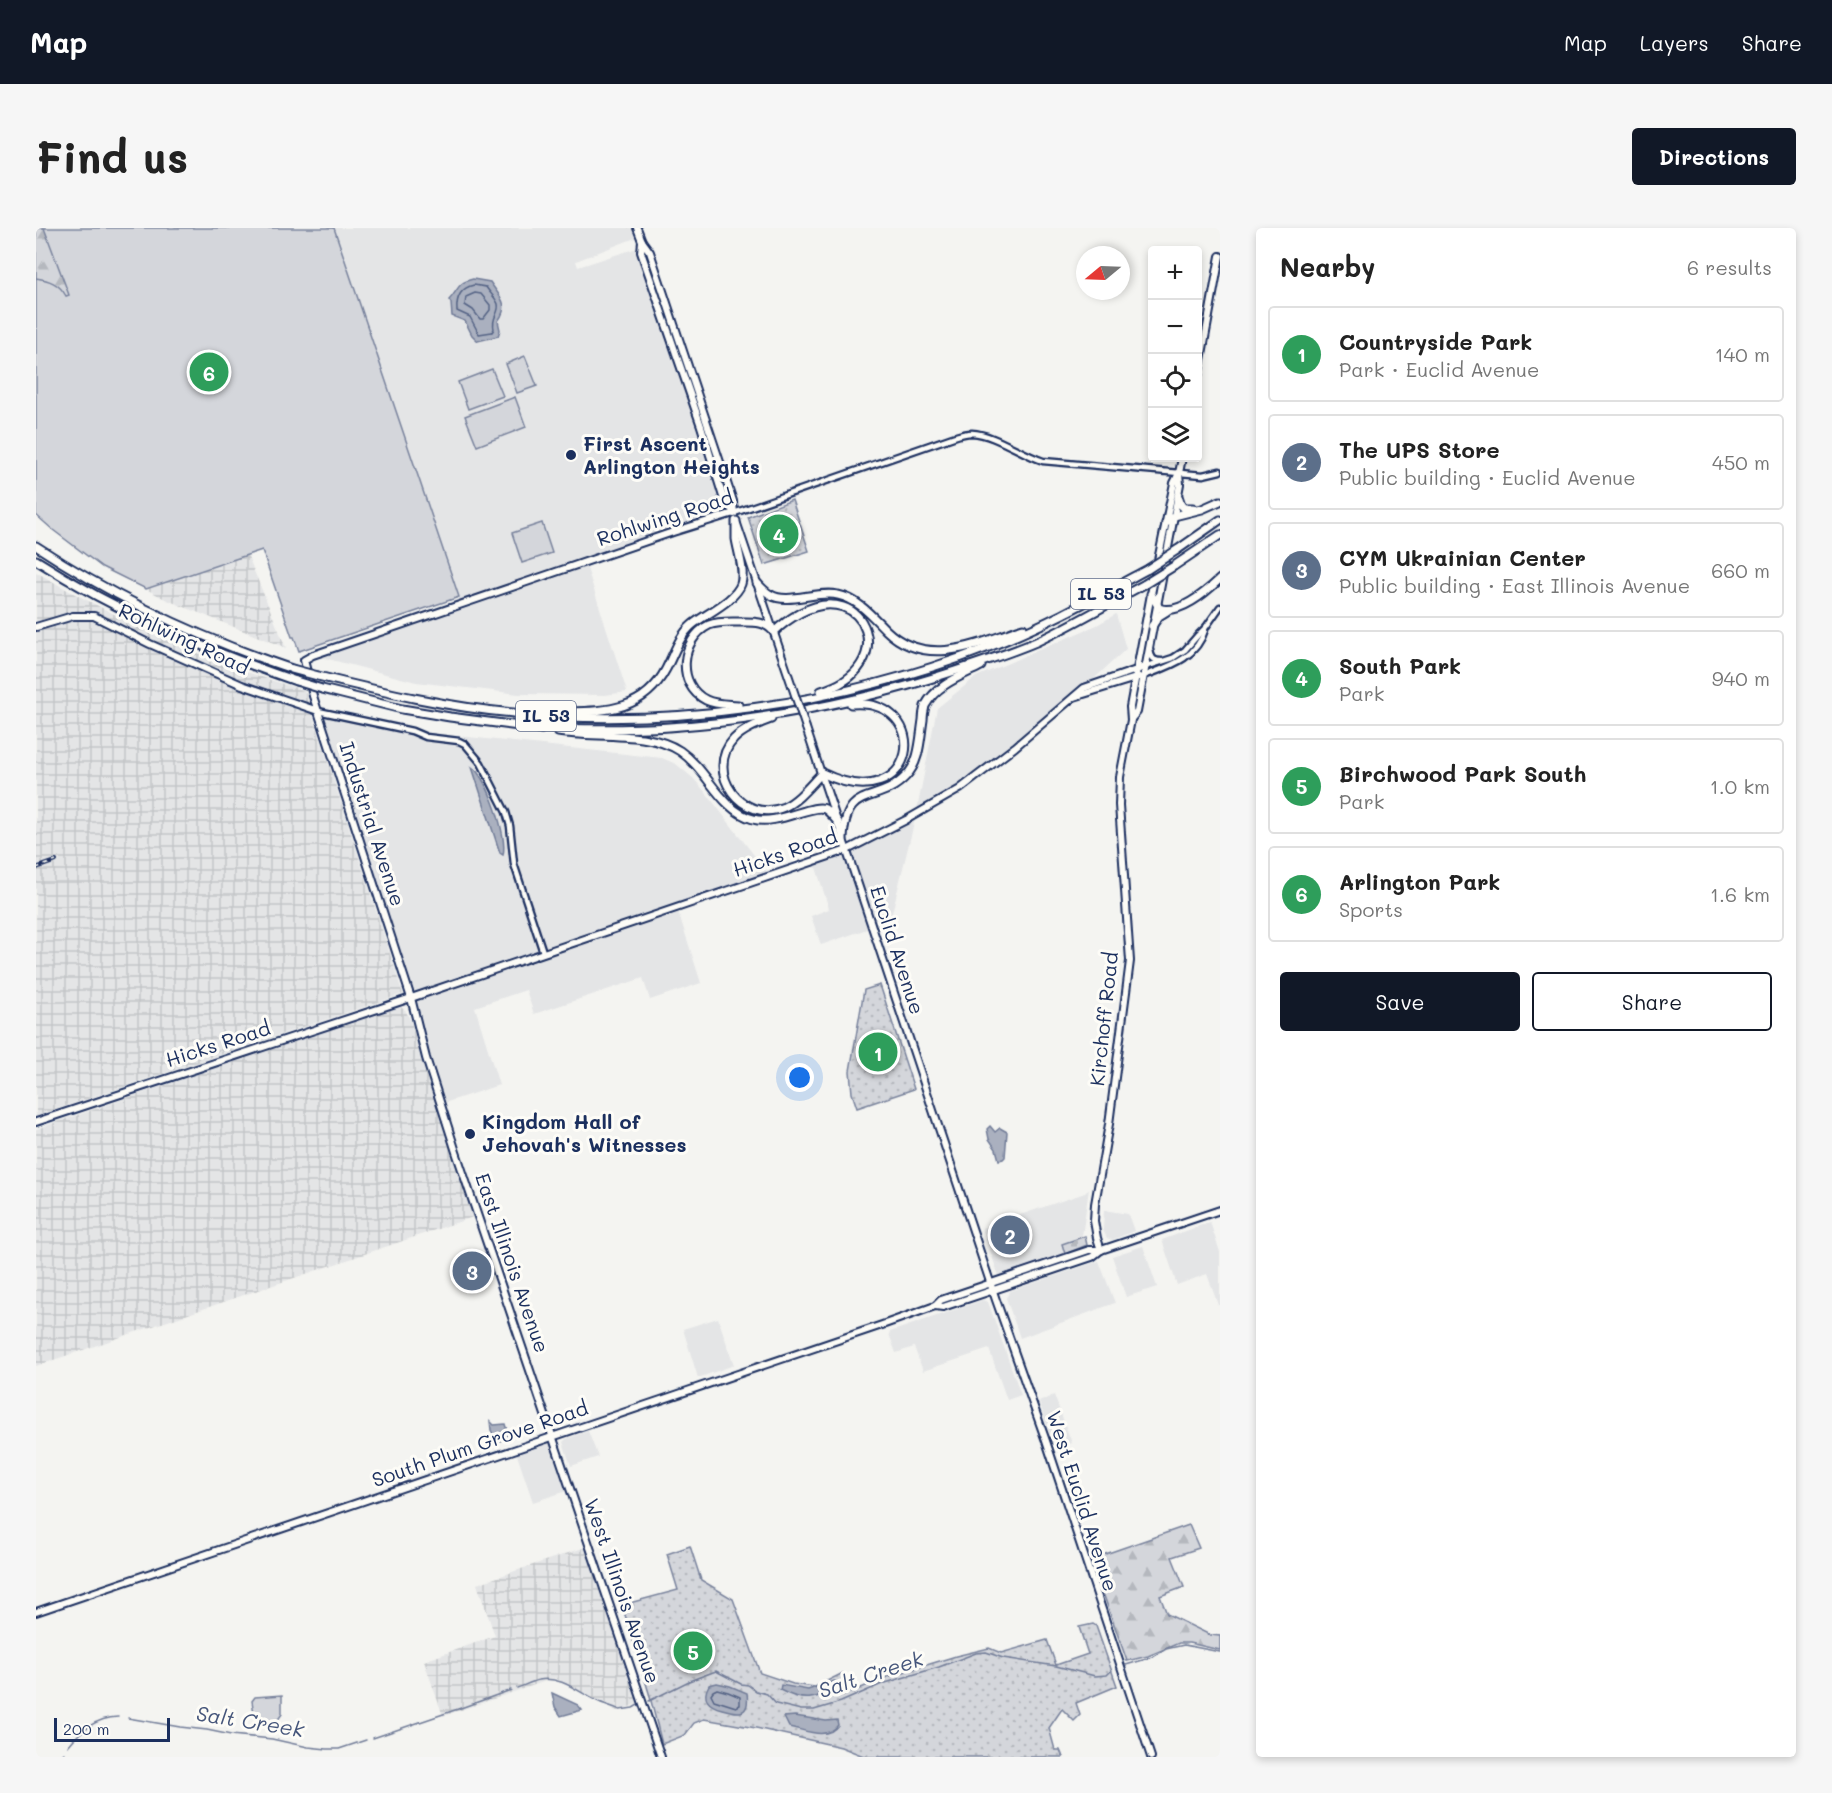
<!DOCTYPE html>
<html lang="en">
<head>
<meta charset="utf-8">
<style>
  :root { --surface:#fff; --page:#f6f6f6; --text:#222; --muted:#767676; --line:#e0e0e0; --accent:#111827 }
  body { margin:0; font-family:Mali,sans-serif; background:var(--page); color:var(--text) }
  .controls { position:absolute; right:18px; top:18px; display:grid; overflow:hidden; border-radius:6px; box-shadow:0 3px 9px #0003 }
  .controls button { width:54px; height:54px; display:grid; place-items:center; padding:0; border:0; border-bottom:2px solid var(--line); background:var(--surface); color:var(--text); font:30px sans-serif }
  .compass { position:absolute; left:1040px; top:18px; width:54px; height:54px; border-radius:50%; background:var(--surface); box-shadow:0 3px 9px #0003; rotate:251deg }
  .scale { position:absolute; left:18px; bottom:15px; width:116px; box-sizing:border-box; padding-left:6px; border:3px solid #1b2f5e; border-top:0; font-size:16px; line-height:21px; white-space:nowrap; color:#1b2f5e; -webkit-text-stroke:4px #fdfcf7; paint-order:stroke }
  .you { position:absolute; left:764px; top:850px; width:21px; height:21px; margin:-15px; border:4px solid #fff; border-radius:50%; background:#1a73e8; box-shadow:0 0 0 9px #1a73e833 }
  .badge { display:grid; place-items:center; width:39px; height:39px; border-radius:50%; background:var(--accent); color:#fff; font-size:20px; font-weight:700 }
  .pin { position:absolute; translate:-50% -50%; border:3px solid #fff; box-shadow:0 2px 6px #0006 }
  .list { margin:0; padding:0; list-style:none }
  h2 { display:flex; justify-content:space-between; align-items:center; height:78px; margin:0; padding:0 24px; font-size:26px }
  h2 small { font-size:20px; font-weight:400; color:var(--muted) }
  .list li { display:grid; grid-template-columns:39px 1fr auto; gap:18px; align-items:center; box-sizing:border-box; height:96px; margin:0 12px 12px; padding:0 12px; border:2px solid var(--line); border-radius:6px }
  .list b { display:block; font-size:22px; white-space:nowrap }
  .list p { margin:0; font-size:20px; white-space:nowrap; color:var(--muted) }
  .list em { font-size:20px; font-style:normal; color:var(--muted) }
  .actions { display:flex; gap:12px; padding:18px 24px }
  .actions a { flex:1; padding:14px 0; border:2px solid var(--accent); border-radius:6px; text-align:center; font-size:21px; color:var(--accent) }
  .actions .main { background:var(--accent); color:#fff }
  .icon { flex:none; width:33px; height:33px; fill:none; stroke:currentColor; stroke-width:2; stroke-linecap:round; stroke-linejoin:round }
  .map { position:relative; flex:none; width:1184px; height:1529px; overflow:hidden; border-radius:6px }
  header { display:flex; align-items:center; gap:36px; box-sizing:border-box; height:84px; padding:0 30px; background:var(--accent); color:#fff }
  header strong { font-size:28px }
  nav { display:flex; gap:33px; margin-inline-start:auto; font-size:21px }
  .intro { display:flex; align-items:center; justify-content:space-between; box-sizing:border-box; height:144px; padding:0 36px }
  h1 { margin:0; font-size:42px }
  .button { padding:15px 27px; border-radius:6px; background:var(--accent); color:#fff; font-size:21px; font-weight:700 }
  main { display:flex; gap:36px; padding:0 36px }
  aside { flex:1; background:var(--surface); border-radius:6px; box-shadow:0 3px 9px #0003 }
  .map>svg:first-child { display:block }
</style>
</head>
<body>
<header>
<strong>Map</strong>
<nav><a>Map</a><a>Layers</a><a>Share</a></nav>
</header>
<div class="intro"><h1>Find us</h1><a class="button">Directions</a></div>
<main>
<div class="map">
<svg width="1184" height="1529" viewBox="0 0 1184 1529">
  <defs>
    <pattern id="industrial-grid" width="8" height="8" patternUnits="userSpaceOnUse" patternTransform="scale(1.5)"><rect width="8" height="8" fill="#e4e5e6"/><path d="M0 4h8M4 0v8" fill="none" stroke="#c3c5c8"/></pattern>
    <pattern id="forest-firs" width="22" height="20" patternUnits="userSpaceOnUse" patternTransform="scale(1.5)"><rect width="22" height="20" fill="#d4d6db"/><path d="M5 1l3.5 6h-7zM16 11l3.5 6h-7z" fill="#b5b8be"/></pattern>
    <pattern id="cemetery-stones" width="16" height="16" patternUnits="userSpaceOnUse" patternTransform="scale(1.5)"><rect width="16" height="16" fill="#d4d6db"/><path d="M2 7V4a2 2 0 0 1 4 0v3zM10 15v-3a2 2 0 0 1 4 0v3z" fill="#b5b8be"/></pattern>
    <pattern id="park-dots" width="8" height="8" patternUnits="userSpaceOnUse" patternTransform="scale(1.5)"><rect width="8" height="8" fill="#d4d6db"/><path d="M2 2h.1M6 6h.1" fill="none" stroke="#b5b8be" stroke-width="1.8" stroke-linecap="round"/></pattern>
  </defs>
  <rect width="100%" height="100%" fill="#f4f4f1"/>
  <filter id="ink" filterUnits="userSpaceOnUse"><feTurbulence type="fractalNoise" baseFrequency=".0167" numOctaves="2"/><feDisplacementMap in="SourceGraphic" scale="12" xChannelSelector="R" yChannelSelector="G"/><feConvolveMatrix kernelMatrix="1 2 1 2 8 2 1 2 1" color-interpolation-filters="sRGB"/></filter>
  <g filter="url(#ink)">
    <g fill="#e4e5e6">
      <polygon points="298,0 596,0 599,10 540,33 542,39 601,20 668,212 685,274 683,281 680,285 672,288 424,374"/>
      <polygon points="549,334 591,464 569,467 483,466 380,454 277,427"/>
      <polygon points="1080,386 1090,421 1048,460 924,561 880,587 854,693 785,717 775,688 793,681 778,633 811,622 880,587 901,480 940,449 1061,397"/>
      <polygon points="282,483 376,503 626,530 640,536 657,550 671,566 734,648 641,680 665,755 614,772 607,750 498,786 490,762 439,779 463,857 405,876"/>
      <polygon points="1053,961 1046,1008 1026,1016 1029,1026 963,1048 946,1000 1049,965"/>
      <polygon points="1068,982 1092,986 1098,1003 1076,1012 1071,1010 1067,1002"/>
      <polygon points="1174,994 1184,1024 1184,1077 1182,1077 1171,1046 1141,1057 1126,1012"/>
      <polygon points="1107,1018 1121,1059 1090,1069 1076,1028"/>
      <polygon points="1063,1033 1079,1075 984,1110 970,1070 974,1063"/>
      <polygon points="947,1072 952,1074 985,1167 971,1172 953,1121 887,1143 878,1119 860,1125 853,1106 854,1104"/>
      <polygon points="682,1090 698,1137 662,1150 647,1101"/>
      <polygon points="1018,1167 1036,1215 1019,1221 1003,1174"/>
      <polygon points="552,1203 562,1229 535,1238 527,1214 530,1211"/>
      <polygon points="515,1208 534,1262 497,1274 479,1221"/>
    </g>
    <g fill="url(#industrial-grid)">
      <polygon points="211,326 250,420 131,372 110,361"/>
      <polygon points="0,344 35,364 115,405 192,438 269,463 367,766 0,888"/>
      <polygon points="363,778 369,782 374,791 437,989 0,1138 0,901"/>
      <polygon points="553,1318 607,1474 581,1483 519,1450 407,1488 388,1433 459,1408 441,1356"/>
    </g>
    <g fill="#d4d6db" stroke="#78829c" stroke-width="1.5">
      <polygon points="0,0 298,0 423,369 263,423 258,409 256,409 226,322 110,361 66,339 17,302 0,287"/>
      <polygon points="489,128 501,158 481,165 470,136"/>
      <polygon points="456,141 467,168 432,181 422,154"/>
      <polygon points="479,169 490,199 441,218 429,188"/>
      <polygon points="506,295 516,325 486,335 476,305"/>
      <polygon points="246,1467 246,1486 241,1493 220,1497 216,1473 219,1469"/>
    </g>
    <g fill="url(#forest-firs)" stroke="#78829c" stroke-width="1.5">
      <path d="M0,0H8L33,67L30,68C23,55 13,52 0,50Z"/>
      <polygon points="1153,1297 1163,1320 1136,1329 1148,1359 1124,1368 1131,1386 1174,1407 1184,1408 1184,1422 1153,1415 1143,1415 1112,1428 1091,1433 1055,1331"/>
    </g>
    <polygon fill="url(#cemetery-stones)" stroke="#78829c" stroke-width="1.5" points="1049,1008 1051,1017 1029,1026 1026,1016"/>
    <g fill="url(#park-dots)" stroke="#78829c" stroke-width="1.5">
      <polygon points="756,272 773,323 728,337 712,289"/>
      <polygon points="844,757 878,861 821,880 816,865 814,843 828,762"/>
      <polygon points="654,1318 665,1352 697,1371 724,1445 757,1456 779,1459 807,1445 816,1464 848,1450 920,1428 953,1420 965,1425 1011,1412 1020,1437 1052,1426 1043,1399 1057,1396 1060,1398 1081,1458 1040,1475 1044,1487 1038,1493 1026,1481 1013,1500 1019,1522 1024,1522 1027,1529 830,1529 805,1519 720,1500 668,1491 658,1495 649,1507 626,1516 613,1465 586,1377 642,1362 631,1326"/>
    </g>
    <g fill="#aab0bf" stroke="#717c98" stroke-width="1.5">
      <path d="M437,51L454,54C463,68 475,76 462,93L464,102L462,108L442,113L436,107L429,93L416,88L415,75L413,72C423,62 420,55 437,51Z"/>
      <path d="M436,539C452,550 472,609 467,627L464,625Z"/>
      <polygon points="954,898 959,904 964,900 971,904 969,929 967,931 963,932 960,921 953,911 951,901"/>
      <polygon points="454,1193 458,1197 469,1196 473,1209 461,1214 455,1202"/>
      <path d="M798,1453L801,1454L802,1459C779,1472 768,1475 744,1462L745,1457L772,1462Z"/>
      <path d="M681,1455L694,1458L711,1465C714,1488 703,1486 686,1481C673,1478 665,1471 673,1457Z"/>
      <polygon points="516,1465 542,1477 546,1482 525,1488 519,1479"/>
      <path d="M759,1488L790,1493L801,1492L802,1497C791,1513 769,1502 753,1499L748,1489Z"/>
    </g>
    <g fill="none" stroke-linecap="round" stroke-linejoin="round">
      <g stroke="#546385" stroke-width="1.5">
        <path d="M438,57L450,59C453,64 460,70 462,76C464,86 455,88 458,101L456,104L443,106L434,89L421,83C420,70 424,60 438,57Z"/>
        <polygon points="439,65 445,66 454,77 454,82 447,91 444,91 437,82 429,77 430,69"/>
        <polygon points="681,1461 692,1464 704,1469 704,1477 700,1479 678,1472 675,1466 677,1463"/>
      </g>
      <g stroke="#717c98" stroke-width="1.5">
        <polyline points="1090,1437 1117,1429 1130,1421 1148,1417 1184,1424"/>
        <path d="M481,1460C488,1458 496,1453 503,1452C524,1447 544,1465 561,1473C569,1477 576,1478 584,1482L597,1480L602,1477"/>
        <polyline points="613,1473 653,1453 680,1443 705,1456 712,1457 720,1463 731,1466 740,1476 765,1482 778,1482 805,1474 846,1456 903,1439 940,1425 950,1424 967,1430 1020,1438 1059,1448 1071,1447 1076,1442"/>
        <polyline points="92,1490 144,1499 171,1502 195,1507 236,1511 272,1519 291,1521 303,1521 330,1512"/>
        <polyline points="337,1510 422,1481 475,1462"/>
        <path d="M32,1518C45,1502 60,1490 82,1489"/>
        <polyline points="24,1529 28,1525"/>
      </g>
      <defs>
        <g id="minor">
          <path d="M698,285L917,209C923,207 929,205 936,205C958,206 985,226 1007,233L1167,247L1184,243"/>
          <path d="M1114,422C1115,429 1117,433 1125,433"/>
          <polyline points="1109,439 1137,430 1149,422 1162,407 1170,399 1184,379"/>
          <path d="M1108,448C1134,438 1160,431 1169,402"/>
          <polyline points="282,483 376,503 390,509 423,513 429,516 445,535 470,584 474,598 478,636 507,724"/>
        </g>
        <g id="major">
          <polyline points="601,0 606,13 614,24 697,273 698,286"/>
          <polyline points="606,13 605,24 665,198 688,272 698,284"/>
          <polyline points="1162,148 1184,28"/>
          <polyline points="701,296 756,458"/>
          <polyline points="0,399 37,388 58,388 114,416 206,457 282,483"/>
          <polyline points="1038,469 1103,449"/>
          <polyline points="1095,491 1101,484 1144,256 1143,245 1146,230"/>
          <polyline points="770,500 960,1072 1010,1213 1115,1529"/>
          <polyline points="0,894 375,770 811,622 870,592 924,561 979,519 1048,460 1109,439"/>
          <polyline points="1065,1022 1061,1010 1058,993 1059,976 1073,896 1094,733 1083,577 1084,549 1095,492 1094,479 1115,366 1138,255 1143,245"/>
          <polyline points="899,1078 907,1079 1056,1029 1065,1022 1184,982"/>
          <polyline points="0,1384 846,1097 899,1078 905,1072 1053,1022 1065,1022"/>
          <polyline points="625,1529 420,924 390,830 375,770 277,468 268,432 277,427 637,304 698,285"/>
        </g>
        <g id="highway">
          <polyline points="1142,268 1145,277 1148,280 1157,280"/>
          <polyline points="1130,295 1138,288 1166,281 1184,273"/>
          <path d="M0,318C79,370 166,411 256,441"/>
          <polyline points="1141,322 1184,292"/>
          <path d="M0,332C83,385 167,421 260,453"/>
          <polyline points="1138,338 1184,307"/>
          <path d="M721,355C725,359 729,364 735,367C751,377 782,362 802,367C822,371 836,388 850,402C890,441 942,416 987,400"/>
          <path d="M1115,366L1123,380C1143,388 1170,364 1184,351"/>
          <polyline points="1116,398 1123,388 1131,383"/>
          <path d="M282,448C347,464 411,479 477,485C633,501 807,476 953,419C1008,398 1060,369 1112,341"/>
          <polyline points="286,461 366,481 414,489 506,501"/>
          <path d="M702,477C691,476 680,477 670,472C640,457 644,411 673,397C683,393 694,394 705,394C718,394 729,393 738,404C746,396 755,390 764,385C831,349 865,441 785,463"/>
          <path d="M523,484C567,483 607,485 630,441C638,426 643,408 656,397C669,386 699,373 705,356C709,343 702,324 700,311C700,305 700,299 700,293"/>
          <path d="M735,491C722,496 708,501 698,511C667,544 707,597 748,579C763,572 774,557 786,545C884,593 899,469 815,476"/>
          <path d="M501,500C545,501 589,502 633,499C732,492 825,474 919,443C946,434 974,425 1000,414C1037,397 1073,375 1109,356"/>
          <path d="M522,504C560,510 612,502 644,523C672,542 684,582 717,591C741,598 777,575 789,581C794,584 798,590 802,594"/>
          <path d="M807,611C810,554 841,579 870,548C884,534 884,511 887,492C887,488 888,482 889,478C900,457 925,448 945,438"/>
        </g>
      </defs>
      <use href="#minor" stroke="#1b2f5e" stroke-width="9"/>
      <use href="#major" stroke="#1b2f5e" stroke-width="10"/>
      <use href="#highway" stroke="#1b2f5e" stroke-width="11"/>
      <use href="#minor" stroke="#fdfcf7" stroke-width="4.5"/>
      <use href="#major" stroke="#fdfcf7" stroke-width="6"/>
      <use href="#highway" stroke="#fdfcf7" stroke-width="7"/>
      <defs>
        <polyline id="rail" points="0,640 20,633"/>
      </defs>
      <use href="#rail" stroke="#1b2f5e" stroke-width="4"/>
      <use href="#rail" stroke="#fdfcf7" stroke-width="1.5" stroke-dasharray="4.5" stroke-linecap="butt"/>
      <defs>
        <polyline id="major-bridge" points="756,458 770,500"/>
        <g id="highway-bridge">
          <polyline points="1112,341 1141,322"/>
          <polyline points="1109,356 1138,338"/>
          <polyline points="256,441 282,448"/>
          <polyline points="260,453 286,461"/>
        </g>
      </defs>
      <use href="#major-bridge" stroke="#1b2f5e" stroke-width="10" stroke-linecap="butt"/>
      <use href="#highway-bridge" stroke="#1b2f5e" stroke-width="11" stroke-linecap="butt"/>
      <use href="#major-bridge" stroke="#fdfcf7" stroke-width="6"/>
      <use href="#highway-bridge" stroke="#fdfcf7" stroke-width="7"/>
    </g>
  </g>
  <g fill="#1b2f5e" stroke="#fdfcf7" stroke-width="2">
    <circle cx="535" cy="227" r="6"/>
    <circle cx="434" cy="906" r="6"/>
  </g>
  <g text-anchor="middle" stroke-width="6" stroke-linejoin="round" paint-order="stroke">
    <g fill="#fdfcf7" stroke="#5f6c8c" stroke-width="1.5">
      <rect x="1035" y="351" width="60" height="30" rx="4.5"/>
      <rect x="480" y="473" width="60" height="30" rx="4.5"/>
    </g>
    <g font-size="18" font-weight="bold" fill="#1b2f5e">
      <text x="1065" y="372">IL 53</text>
      <text x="510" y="494">IL 53</text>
    </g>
    <g font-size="20" font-weight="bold" fill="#1b2f5e" stroke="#fdfcf7" text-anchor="start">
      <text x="547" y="223">First Ascent<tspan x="547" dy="23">Arlington Heights</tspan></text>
      <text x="446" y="901">Kingdom Hall of<tspan x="446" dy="23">Jehovah's Witnesses</tspan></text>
    </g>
    <g font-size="20" fill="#1b2f5e" stroke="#fdfcf7">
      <text transform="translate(629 290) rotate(-18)" y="7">Rohlwing Road</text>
      <text transform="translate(148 411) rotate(25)" y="7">Rohlwing Road</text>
      <text transform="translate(336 596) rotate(72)" y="7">Industrial Avenue</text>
      <text transform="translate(749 625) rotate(-19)" y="7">Hicks Road</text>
      <text transform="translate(861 722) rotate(72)" y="7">Euclid Avenue</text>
      <text transform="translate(1068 791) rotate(-84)" y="7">Kirchoff Road</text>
      <text transform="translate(182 816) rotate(-18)" y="7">Hicks Road</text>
      <text transform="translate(476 1035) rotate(71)" y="7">East Illinois Avenue</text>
      <text transform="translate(444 1216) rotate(-19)" y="7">South Plum Grove Road</text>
      <text transform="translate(1046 1273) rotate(72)" y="7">West Euclid Avenue</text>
      <text transform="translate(586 1363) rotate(71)" y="7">West Illinois Avenue</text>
    </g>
    <g font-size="21" font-style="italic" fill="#46567b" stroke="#fdfcf7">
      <text transform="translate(835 1447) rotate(-18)" y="7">Salt Creek</text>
      <text transform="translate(214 1494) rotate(9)" y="7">Salt Creek</text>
    </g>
  </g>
</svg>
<div class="controls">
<button>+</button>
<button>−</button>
<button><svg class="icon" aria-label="locate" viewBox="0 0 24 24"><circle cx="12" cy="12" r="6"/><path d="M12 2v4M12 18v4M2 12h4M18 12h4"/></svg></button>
<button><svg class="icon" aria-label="layers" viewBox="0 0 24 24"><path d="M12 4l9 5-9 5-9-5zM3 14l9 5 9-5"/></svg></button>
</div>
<svg class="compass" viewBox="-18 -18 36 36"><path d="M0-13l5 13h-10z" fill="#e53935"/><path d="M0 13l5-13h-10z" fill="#767676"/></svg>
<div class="scale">200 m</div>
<div class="you"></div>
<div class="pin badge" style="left:842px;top:824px;background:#2e9e5b">1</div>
<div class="pin badge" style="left:974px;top:1007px;background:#5c6f8a">2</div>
<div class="pin badge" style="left:436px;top:1043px;background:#5c6f8a">3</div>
<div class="pin badge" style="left:743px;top:306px;background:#2e9e5b">4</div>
<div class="pin badge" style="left:657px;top:1423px;background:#2e9e5b">5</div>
<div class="pin badge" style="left:173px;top:144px;background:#2e9e5b">6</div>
</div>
<aside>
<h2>Nearby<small>6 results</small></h2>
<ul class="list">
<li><span class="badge" style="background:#2e9e5b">1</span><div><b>Countryside Park</b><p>Park · Euclid Avenue</p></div><em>140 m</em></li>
<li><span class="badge" style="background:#5c6f8a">2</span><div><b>The UPS Store</b><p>Public building · Euclid Avenue</p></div><em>450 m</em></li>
<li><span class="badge" style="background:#5c6f8a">3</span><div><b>CYM Ukrainian Center</b><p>Public building · East Illinois Avenue</p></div><em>660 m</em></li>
<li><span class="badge" style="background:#2e9e5b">4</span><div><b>South Park</b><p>Park</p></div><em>940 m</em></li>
<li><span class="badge" style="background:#2e9e5b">5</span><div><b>Birchwood Park South</b><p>Park</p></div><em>1.0 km</em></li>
<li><span class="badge" style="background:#2e9e5b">6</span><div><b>Arlington Park</b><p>Sports</p></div><em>1.6 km</em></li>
</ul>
<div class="actions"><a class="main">Save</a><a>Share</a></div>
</aside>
</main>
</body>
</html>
